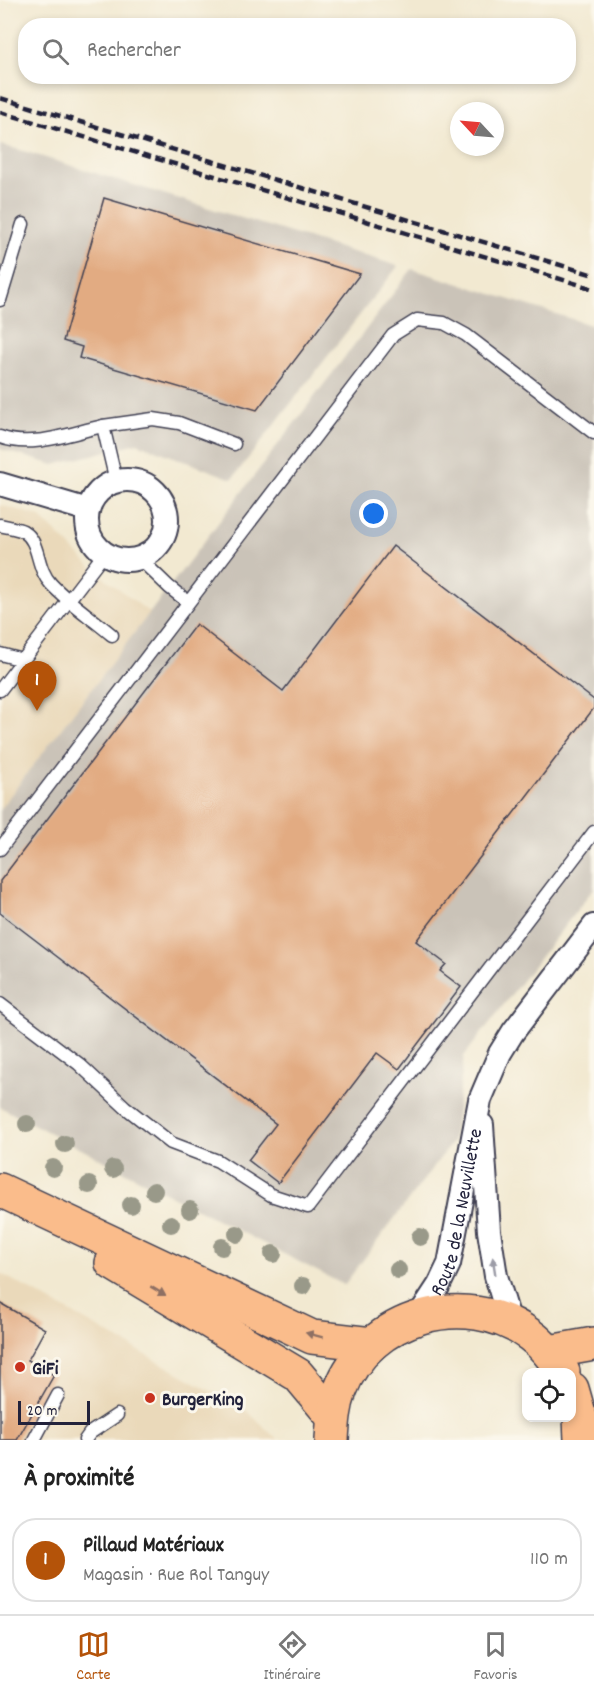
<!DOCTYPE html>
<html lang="fr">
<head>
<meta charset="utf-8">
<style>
  :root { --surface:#fff; --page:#f6f6f6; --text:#222; --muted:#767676; --line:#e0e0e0; --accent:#b45309 }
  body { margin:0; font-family:Dekko,sans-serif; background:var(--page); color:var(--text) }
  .controls { position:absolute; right:18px; bottom:18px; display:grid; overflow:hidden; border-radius:12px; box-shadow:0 3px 9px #0003 }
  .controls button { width:54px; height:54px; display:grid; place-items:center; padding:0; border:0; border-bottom:2px solid var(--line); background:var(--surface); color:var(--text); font:30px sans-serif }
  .compass { position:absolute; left:450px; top:102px; width:54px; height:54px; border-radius:50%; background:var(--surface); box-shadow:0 3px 9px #0003; rotate:296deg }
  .scale { position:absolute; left:18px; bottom:15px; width:72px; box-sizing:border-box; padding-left:6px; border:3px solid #22223b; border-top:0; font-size:16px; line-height:21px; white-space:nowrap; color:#22223b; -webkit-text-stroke:4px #fbf7ec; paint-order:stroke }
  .you { position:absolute; left:374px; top:514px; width:21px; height:21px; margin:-15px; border:4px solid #fff; border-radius:50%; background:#1a73e8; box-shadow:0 0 0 9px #1a73e833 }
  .badge { display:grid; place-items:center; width:39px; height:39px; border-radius:50%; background:var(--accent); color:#fff; font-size:20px; font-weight:700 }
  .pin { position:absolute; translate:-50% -50px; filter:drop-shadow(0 2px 3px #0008) }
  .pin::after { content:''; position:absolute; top:32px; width:21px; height:18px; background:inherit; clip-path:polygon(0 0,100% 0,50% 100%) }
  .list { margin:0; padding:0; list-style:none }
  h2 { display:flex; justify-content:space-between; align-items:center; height:78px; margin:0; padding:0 24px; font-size:26px }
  h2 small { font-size:20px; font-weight:400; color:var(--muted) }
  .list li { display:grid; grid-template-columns:39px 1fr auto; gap:18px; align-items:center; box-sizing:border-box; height:84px; margin:0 12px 12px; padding:0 12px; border:2px solid var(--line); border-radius:24px }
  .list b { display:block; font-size:22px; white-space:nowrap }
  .list p { margin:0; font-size:20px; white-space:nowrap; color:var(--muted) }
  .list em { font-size:20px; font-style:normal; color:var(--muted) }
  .icon { flex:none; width:33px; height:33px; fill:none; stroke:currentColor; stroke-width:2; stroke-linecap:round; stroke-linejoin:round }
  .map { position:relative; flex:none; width:594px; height:1440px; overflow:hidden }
  .search { position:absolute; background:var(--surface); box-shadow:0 3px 9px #0003; left:18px; right:18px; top:18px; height:66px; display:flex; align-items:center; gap:15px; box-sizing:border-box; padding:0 21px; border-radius:24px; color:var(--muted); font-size:22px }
  .sheet { height:174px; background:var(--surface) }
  nav { display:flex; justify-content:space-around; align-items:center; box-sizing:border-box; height:84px; border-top:2px solid var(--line); background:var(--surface); font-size:16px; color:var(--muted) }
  nav a { display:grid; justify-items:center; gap:3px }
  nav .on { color:var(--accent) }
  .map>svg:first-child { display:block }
</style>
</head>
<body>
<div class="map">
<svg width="594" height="1440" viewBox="0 0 594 1440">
  <rect width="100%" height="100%" fill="#fbf7ec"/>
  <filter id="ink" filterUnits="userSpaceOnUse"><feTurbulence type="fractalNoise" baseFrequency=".0167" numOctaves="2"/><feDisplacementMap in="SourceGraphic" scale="12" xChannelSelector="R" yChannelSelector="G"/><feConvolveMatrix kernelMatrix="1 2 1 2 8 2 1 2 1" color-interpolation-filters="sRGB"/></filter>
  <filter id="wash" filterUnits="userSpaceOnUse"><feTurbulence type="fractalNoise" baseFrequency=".008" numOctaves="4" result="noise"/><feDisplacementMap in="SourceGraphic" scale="24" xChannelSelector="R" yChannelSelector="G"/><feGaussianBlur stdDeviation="1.35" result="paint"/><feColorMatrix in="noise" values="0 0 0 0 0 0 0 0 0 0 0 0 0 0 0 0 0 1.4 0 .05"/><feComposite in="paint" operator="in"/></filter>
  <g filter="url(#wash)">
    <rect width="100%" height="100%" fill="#f2e9d1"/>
    <g fill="#ead9ba">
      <polygon points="0,505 39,516 94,570 150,613 0,809"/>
      <polygon points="0,1273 248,1412 278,1440 0,1440"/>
    </g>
    <g fill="#cac3b8">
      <polygon points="0,145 20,150 398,266 232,479 137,443 54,465 0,449"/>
      <polygon points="412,269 594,326 594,888 464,1056 453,1141 344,1285 0,1107 0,809"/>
    </g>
    <g id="blocks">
      <g fill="#e2ab82">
        <polygon points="104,198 360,274 257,410 79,358 82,347 63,341"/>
        <polygon points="393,546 594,700 594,708 416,941 446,964 440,971 461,987 399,1069 377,1053 278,1183 248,1160 276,1124 0,913 0,881 196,624 283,691"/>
        <polygon points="0,1303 45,1329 28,1360 54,1375 17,1440 0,1440"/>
      </g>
    </g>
  </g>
  <g filter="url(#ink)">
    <use href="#blocks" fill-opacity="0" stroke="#414052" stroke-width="1.5"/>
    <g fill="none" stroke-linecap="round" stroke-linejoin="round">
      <defs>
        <g id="lane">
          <polyline points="0,300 23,224"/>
          <path d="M0,437C32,449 70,433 103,426"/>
          <polyline points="116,481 103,426 153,419 179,423 234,444"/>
          <path d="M0,525C7,527 16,528 23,531C41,542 35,567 51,584C69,603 92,618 112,635"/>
          <polyline points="140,559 169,587 188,602"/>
          <polyline points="0,654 23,660"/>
          <polyline points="0,690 104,554"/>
          <polyline points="0,849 393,335 417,320 444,323 466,335 594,433"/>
          <polyline points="0,1004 79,1064 125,1107 171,1143 218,1161 271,1195 308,1207 594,832"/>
          <polyline points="34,1440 58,1395"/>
          <polyline points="85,1440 90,1433 117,1415"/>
        </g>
        <g id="street">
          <circle cx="127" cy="520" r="40"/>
          <polyline points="0,484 88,510"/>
          <polyline points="482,1125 489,1231 496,1276 510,1322"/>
          <path id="s1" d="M418,1317L439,1285L449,1264L480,1100L500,1053L513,1032L594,926"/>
        </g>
        <g id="primary">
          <polyline points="0,1190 312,1337 372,1344"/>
          <polyline points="112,1263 298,1375 333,1417"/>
          <polyline points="572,1389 580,1417 581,1440"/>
          <path d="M332,1440C333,1423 334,1407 340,1391C368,1315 466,1288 530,1335C544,1345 553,1358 563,1372"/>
        </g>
        <polyline id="highway" points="549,1352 594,1344"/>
      </defs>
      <use href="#lane" stroke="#414052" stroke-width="15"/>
      <use href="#street" stroke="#414052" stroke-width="26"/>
      <use href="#primary" stroke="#414052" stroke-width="36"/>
      <use href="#highway" stroke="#414052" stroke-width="36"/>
      <use href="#lane" stroke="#fff" stroke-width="12"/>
      <use href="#street" stroke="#fff" stroke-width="22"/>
      <use href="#primary" stroke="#fabc8b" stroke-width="33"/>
      <use href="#highway" stroke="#fabc8b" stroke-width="33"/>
      <g stroke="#22223b" stroke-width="4.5" stroke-dasharray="9 4.5" stroke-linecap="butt">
        <polyline points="0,98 594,275"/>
        <polyline points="0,112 594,289"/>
      </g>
    </g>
    <g fill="#999989">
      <circle cx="27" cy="1124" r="9"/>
      <circle cx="65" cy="1144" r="9"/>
      <circle cx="53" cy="1168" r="9"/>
      <circle cx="113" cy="1169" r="9"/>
      <circle cx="89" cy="1185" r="9"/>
      <circle cx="154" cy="1191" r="9"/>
      <circle cx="131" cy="1205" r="9"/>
      <circle cx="190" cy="1210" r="9"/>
      <circle cx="171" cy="1224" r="9"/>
      <circle cx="237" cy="1234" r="9"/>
      <circle cx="420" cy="1237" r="9"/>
      <circle cx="222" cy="1247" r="9"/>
      <circle cx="273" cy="1254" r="9"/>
      <circle cx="398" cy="1270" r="9"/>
      <circle cx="303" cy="1286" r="9"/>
    </g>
    <defs><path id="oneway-solid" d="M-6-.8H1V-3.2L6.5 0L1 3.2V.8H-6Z" transform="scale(1.5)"/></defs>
    <use fill="#9c9ca7" href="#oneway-solid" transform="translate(494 1266) rotate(-99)"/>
    <g fill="#8e6f63">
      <use href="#oneway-solid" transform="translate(158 1291) rotate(31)"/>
      <use href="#oneway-solid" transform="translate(314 1335) rotate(-165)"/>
    </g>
  </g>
  <g fill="#c8321e" stroke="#fbf7ec" stroke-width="2">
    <circle cx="20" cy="1367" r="6"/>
    <circle cx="150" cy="1398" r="6"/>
  </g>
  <g text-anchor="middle" stroke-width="6" stroke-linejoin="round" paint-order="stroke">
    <g font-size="20" fill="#22223b" stroke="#fbf7ec">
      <text dy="7" stroke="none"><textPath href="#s1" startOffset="114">Route de la Neuvillette</textPath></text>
    </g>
    <g font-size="20" font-weight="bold" fill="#22223b" stroke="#fbf7ec" text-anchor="start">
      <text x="32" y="1374">GiFi</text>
      <text x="162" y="1405">BurgerKing</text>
    </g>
  </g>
</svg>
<div class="controls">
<button><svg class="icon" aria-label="locate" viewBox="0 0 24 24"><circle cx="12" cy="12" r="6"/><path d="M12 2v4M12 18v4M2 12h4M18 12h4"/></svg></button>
</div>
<svg class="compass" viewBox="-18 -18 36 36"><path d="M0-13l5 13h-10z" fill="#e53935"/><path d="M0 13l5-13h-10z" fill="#767676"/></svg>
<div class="scale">20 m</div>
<div class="you"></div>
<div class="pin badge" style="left:37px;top:711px">1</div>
<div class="search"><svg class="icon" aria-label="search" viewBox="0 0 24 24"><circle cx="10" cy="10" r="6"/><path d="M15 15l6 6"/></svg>Rechercher</div>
</div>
<section class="sheet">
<h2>À proximité<small></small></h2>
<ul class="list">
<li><span class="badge">1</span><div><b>Pillaud Matériaux</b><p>Magasin · Rue Rol Tanguy</p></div><em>110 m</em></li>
</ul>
</section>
<nav>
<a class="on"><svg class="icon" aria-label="map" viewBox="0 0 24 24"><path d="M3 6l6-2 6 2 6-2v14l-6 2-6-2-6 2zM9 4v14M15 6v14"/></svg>Carte</a>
<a><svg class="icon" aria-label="directions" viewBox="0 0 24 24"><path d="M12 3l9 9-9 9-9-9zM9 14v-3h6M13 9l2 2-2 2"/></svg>Itinéraire</a>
<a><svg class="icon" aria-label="saved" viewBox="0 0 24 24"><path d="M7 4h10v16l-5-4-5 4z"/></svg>Favoris</a>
</nav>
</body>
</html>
